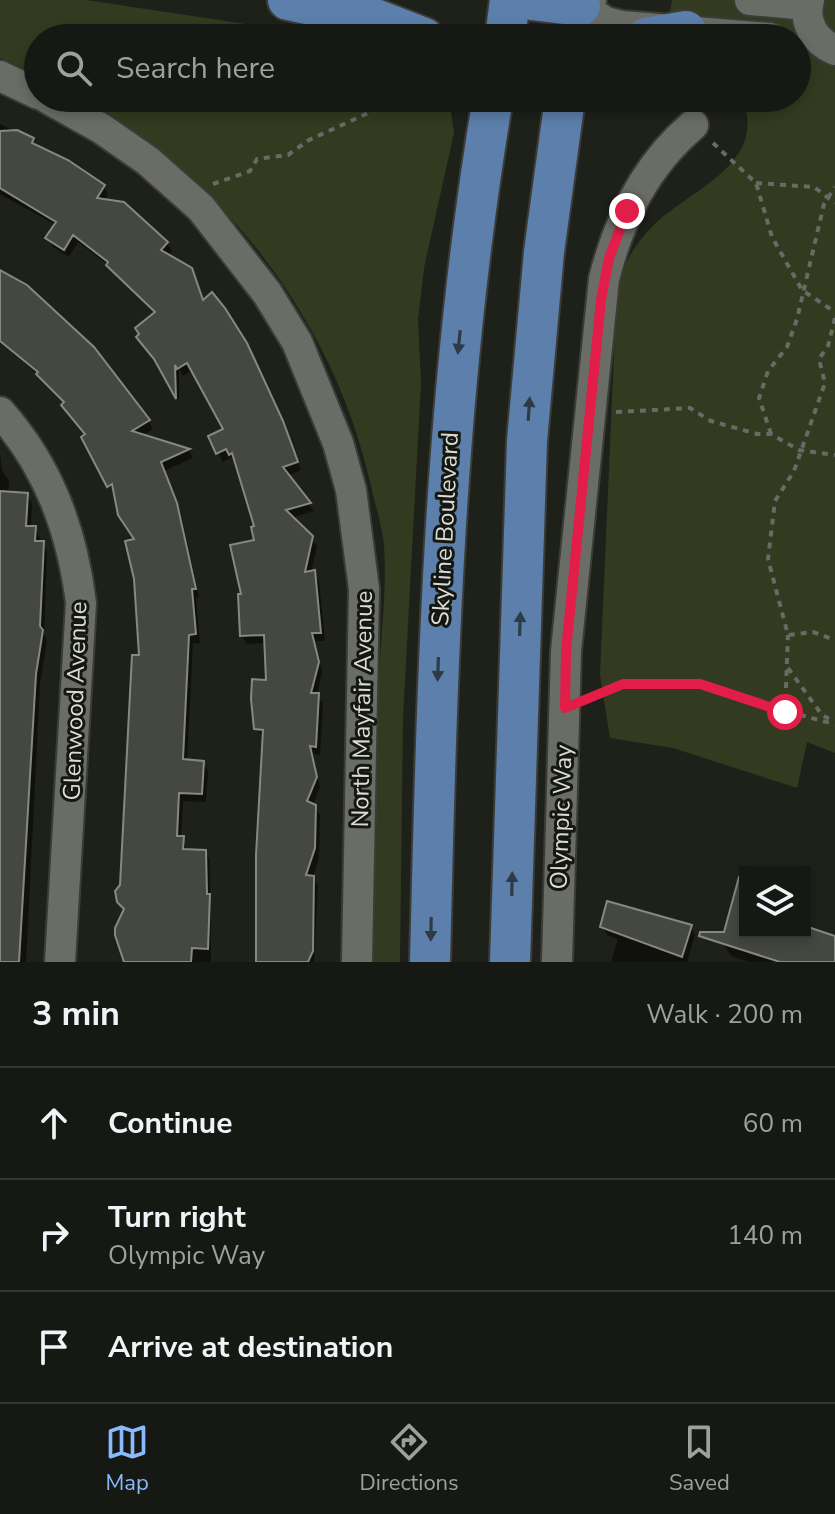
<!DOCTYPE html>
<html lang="en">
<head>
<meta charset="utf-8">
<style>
  :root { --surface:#161814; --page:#1f211d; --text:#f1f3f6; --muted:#9ea0a0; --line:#353734; --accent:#8bbafc }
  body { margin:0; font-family:"Nunito Sans",sans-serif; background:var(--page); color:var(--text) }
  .controls { position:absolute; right:24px; bottom:24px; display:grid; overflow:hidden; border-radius:0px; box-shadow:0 4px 12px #0003 }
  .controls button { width:72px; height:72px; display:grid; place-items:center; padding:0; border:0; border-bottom:2px solid var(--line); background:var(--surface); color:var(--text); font:40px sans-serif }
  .stop { position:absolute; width:24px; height:24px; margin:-18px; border:6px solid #e11d48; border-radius:50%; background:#fff }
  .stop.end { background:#e11d48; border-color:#fff; box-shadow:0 2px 8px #0008 }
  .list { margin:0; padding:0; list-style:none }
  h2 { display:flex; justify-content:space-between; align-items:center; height:104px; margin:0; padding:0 32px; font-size:34px }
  h2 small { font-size:26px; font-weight:400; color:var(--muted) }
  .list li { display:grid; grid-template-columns:52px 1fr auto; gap:24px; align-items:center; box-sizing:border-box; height:112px; padding:0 32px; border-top:2px solid var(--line) }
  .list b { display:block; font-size:30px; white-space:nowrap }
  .list p { margin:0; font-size:26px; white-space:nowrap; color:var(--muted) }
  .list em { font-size:26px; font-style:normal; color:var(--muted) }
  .icon { flex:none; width:44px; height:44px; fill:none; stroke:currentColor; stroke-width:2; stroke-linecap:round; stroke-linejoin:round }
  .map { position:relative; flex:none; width:835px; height:962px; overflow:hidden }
  .search { position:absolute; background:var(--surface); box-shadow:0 4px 12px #0003; left:24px; right:24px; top:24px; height:88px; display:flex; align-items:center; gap:20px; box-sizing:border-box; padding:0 28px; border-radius:44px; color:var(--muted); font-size:30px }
  .sheet { height:440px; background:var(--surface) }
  nav { display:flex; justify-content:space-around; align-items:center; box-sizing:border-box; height:112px; border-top:2px solid var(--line); background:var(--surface); font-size:22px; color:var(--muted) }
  nav a { display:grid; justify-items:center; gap:4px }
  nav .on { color:var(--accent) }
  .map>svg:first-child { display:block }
</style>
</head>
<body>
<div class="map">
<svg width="835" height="962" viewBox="0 0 835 962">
  <rect width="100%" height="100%" fill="#1e201a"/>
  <g fill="#323b1f">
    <polygon points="0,0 86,0 339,38 38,38 38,74 0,58"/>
    <path d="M672,0H835V753L807,742L797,788L673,748L610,738L600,675L617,284C626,260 638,239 657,222C696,187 768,162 742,98H797V38H665Z"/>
    <path d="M84,98H449L454,133L424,268L418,320L421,383L403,717L400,962H370C373,867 376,772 379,678C381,634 387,588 384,545C382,525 375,505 371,486C334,321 227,184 84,98Z"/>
  </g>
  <g fill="#0007">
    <polygon points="0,124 33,140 38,148 103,186 108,195 104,201 167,243 172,251 168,256 191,269 204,302 251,354 287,432 301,470 287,476 314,511 292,518 317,546 311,573 314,573 319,581 325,641 315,641 322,672 317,695 323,704 320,755 313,754 320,787 313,805 320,815 319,858 313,877 318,886 314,962 258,962 265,738 256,729 268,682 267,643 247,644 242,636 244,596 257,528 235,462 232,457 223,462 210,437 226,429 193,370 183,376 179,368 179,401 161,367 155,314 107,264 78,242 69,257 53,247 48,238 56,225 0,194"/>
    <polygon points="0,272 148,421 153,429 142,436 189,450 193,458 164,471 181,513 199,597 196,598 200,643 193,643 187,762 203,763 208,771 206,802 183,801 181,838 187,851 205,852 210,860 211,962 114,962 126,962 122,886 141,657 137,540 116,493 83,438 86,436 65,404 11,348 0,342"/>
    <polygon points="0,455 2,471 9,480 8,494 27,495 32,504 31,528 35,528 47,552 44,635 47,640 40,684 26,962 0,962"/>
    <polygon points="745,909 745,932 805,932 805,928 835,938 835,962 749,962 731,956 723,943"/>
    <polygon points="602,927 691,927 695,935 687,962 611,962 618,939 607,935"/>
  </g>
  <g fill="#454841" stroke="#868981" stroke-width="2">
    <polygon points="17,130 34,138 32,143 68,160 105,185 97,198 124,202 168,242 161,250 192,268 203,300 212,292 225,308 247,343 283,421 298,462 283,467 311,503 286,510 313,536 305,572 315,570 321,633 312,633 319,662 311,693 319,693 316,747 310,746 317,777 307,801 316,805 315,848 306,875 314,876 313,951 308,962 256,962 256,855 263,730 254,729 251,699 252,679 266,680 264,635 240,636 238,594 241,594 230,545 254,540 251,527 254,526 232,453 229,455 226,449 216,454 208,436 223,429 187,363 177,369 175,365 176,399 154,359 136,337 139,334 135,328 155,312 106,265 108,262 73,235 64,250 45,238 56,222 0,188 0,131"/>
    <polygon points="0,270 27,285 94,347 150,420 132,431 190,449 161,462 177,503 196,589 192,589 196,634 189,635 183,759 204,761 202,794 179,793 177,836 184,836 183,849 206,850 207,894 210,894 208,949 192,948 191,962 124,962 115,935 115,928 124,909 117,902 115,891 120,885 132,655 139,655 134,579 125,541 134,539 118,515 112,484 107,487 81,437 85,434 61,405 64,402 36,374 38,372 0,341"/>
    <polygon points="0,491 28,493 26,526 36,526 35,541 44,541 40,626 43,630 36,674 19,962 0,962"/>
    <polygon points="739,877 745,878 745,932 805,932 805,926 835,936 835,962 780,962 699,936 700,932 724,932"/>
    <polygon points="607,901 692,925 682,957 600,927"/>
  </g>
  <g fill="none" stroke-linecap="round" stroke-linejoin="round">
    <defs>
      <g id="minor">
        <polyline points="591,0 580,6 606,22 622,26 770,38"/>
        <polyline points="750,0 807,5"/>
        <path d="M809,0C803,22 814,41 835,50"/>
        <polyline points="0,76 38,94"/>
        <polyline points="47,98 102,129 148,161 201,208 267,293 297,342 338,443 351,490 364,589 357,962"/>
        <path d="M0,412C49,467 72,531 81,603L60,962"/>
        <path d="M557,962L566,651L604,279C619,219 645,166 693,125"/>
      </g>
      <g id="major">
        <polyline points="288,0 375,19 424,38"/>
        <polyline points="531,0 580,6"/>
        <polyline points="505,38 510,0"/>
        <polyline points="646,38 686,31"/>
        <path d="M430,962C437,672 444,385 493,98"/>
        <polyline points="510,962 527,441 544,252 565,98"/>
      </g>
    </defs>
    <use href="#minor" stroke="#3b3c38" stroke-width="34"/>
    <use href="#major" stroke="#3b3c38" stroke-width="44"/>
    <g stroke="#686a65" stroke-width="4" stroke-dasharray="6 6" stroke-linecap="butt">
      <polyline points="713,143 756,183 772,237 802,290 835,312"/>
      <polyline points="756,183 814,187 835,203"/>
      <polyline points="213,184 250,171 257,159 288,155 309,140 377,109 383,98"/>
      <polyline points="835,318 828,346 819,359 825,383 794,471 775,501 768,559 788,635 813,632 835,640"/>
      <polyline points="616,412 690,408 711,421 757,434 771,434 799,450 835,455"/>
      <polyline points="771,434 759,398 768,371 787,347 797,319 824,204 835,187"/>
      <polyline points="788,668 822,715 833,721"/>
      <path d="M590,698C680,661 747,704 835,724"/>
      <polyline points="785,712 788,635"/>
    </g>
    <use href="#minor" stroke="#6a6d65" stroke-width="30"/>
    <use href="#major" stroke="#5c7fab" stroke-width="40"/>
  </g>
  <defs><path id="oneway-solid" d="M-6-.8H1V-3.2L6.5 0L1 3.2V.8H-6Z" transform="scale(2)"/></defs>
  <g fill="#2e3b47">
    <use href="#oneway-solid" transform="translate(459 342) rotate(96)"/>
    <use href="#oneway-solid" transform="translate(529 409) rotate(-86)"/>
    <use href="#oneway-solid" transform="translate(520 624) rotate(-88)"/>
    <use href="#oneway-solid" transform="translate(438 669) rotate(92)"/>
    <use href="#oneway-solid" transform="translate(512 884) rotate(-89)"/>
    <use href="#oneway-solid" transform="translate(431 929) rotate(91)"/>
  </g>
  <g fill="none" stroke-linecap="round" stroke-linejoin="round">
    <polyline stroke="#e11d48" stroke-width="10" points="627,211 609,258 601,300 566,651 565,708 623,684 700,684 785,712"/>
  </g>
  <g text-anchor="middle" stroke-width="6" stroke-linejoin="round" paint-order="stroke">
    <g font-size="24" fill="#dbdcd8" stroke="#151711">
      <text transform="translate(445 529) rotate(-87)" y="8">Skyline Boulevard</text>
      <text transform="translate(75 701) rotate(-88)" y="8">Glenwood Avenue</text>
      <text transform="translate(362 709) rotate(-89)" y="8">North Mayfair Avenue</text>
      <text transform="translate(561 817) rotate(-88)" y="8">Olympic Way</text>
    </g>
  </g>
</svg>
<div class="controls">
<button><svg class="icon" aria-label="layers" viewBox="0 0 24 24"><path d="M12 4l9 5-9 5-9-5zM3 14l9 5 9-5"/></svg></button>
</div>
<div class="stop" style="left:785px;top:712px"></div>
<div class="stop end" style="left:627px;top:211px"></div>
<div class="search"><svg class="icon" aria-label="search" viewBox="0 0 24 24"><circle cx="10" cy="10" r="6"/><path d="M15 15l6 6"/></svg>Search here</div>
</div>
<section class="sheet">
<h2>3 min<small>Walk · 200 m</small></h2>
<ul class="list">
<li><svg class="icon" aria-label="ahead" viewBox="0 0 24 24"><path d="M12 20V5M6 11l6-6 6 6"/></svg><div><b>Continue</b></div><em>60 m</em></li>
<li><svg class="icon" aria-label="right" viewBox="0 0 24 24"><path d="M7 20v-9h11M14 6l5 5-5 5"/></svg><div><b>Turn right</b><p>Olympic Way</p></div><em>140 m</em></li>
<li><svg class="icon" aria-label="arrive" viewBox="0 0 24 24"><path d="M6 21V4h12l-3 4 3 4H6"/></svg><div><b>Arrive at destination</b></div></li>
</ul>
</section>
<nav>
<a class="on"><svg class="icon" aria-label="map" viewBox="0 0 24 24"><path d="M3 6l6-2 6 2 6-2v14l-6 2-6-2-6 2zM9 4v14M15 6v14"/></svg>Map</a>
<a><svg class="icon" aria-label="directions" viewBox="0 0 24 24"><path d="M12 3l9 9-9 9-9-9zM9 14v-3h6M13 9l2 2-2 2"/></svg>Directions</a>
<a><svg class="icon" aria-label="saved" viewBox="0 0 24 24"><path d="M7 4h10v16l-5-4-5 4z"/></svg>Saved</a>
</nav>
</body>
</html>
